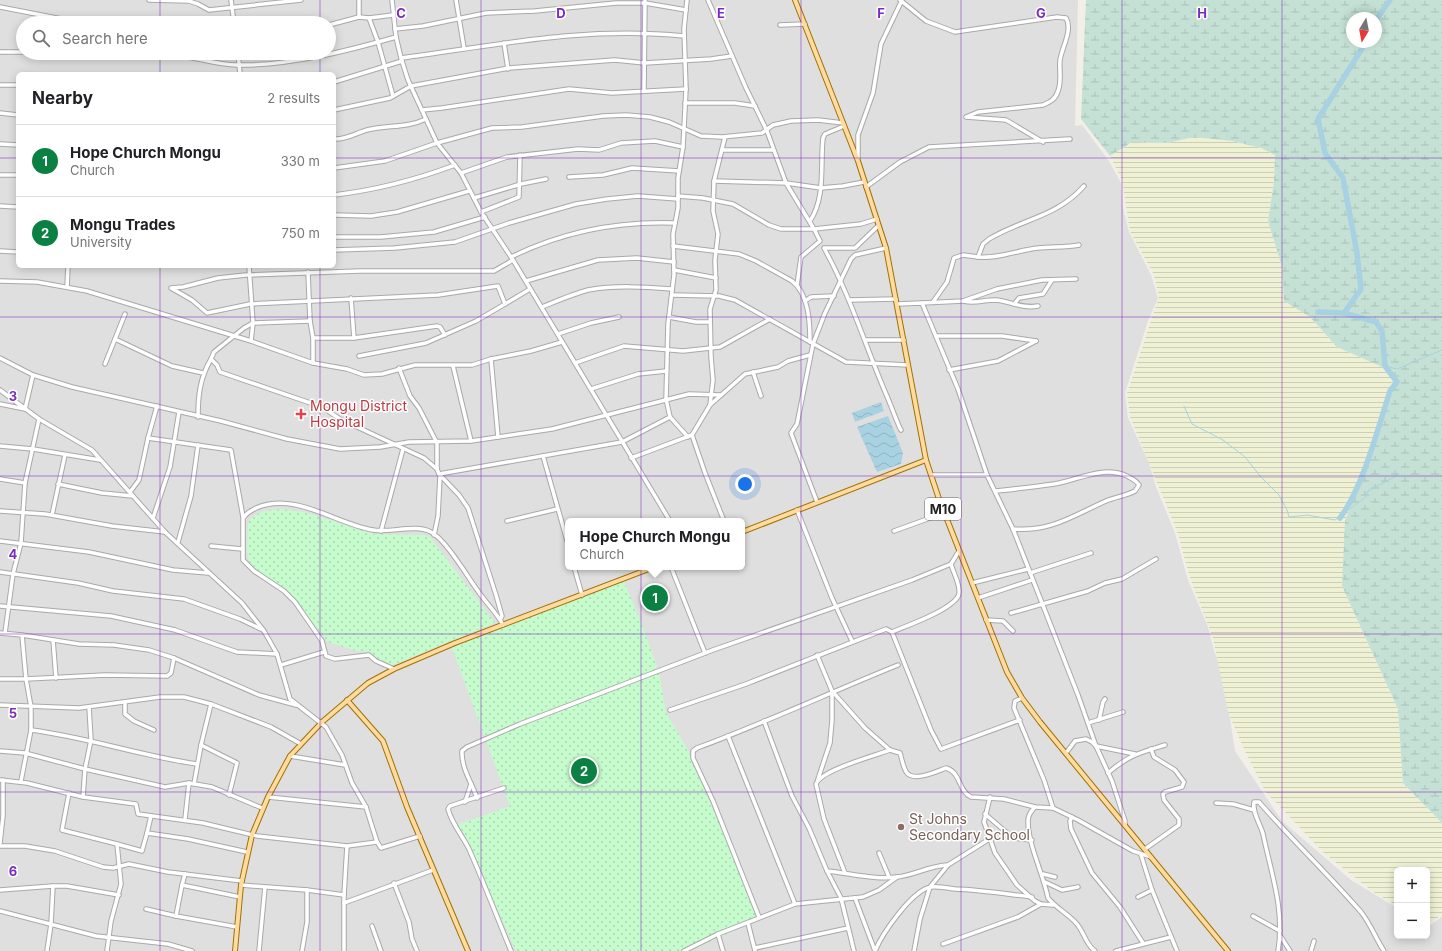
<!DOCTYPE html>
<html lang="en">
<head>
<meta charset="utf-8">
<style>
  :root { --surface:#fff; --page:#f2f2f2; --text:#202124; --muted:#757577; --line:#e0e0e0; --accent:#0b8043 }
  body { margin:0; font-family:Inter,sans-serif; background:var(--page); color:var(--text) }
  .controls { position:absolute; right:12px; bottom:12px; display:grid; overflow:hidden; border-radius:6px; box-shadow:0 2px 10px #0003 }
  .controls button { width:36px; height:36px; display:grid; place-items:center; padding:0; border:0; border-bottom:1px solid var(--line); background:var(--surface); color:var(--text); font:20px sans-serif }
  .compass { position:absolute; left:1346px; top:12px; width:36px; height:36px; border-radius:50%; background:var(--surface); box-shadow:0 2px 10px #0003; rotate:190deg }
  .you { position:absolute; left:745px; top:484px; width:14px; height:14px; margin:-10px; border:3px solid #fff; border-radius:50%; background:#1a73e8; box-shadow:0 0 0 6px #1a73e833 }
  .badge { display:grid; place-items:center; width:26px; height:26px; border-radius:50%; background:var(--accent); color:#fff; font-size:13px; font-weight:700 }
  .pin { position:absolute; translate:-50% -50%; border:2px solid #fff; box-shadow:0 1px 4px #0006 }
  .popup { position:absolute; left:565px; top:518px; width:180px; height:52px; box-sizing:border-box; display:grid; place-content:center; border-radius:6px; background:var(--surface); filter:drop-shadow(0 1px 3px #0005); font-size:13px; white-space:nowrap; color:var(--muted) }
  .popup b { font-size:15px; color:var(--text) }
  .popup::after { content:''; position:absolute; left:50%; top:100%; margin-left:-8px; border:8px solid transparent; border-top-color:var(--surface) }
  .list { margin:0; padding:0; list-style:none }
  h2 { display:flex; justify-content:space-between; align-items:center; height:52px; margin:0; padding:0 16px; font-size:17px }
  h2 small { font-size:13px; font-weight:400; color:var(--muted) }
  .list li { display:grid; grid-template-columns:26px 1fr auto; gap:12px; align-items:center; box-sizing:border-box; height:72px; padding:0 16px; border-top:1px solid var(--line) }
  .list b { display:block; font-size:15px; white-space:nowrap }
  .list p { margin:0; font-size:13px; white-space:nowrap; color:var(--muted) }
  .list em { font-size:13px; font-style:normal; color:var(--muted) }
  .icon { flex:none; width:22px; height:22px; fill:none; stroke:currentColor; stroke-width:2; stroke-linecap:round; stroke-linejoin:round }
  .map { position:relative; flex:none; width:1442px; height:951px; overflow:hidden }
  .search { position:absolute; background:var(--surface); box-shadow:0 2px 10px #0003; left:16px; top:16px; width:320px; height:44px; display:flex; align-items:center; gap:10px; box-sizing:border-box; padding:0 14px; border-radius:22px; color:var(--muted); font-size:15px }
  .panel { position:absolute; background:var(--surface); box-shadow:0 2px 10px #0003; left:16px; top:72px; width:320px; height:196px; border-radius:6px }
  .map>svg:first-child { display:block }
</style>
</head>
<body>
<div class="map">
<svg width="1442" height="951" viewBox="0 0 1442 951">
  <defs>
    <pattern id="farmland-rules" width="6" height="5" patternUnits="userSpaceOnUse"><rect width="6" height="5" fill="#eef1d4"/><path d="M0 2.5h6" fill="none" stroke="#ccceb6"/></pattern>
    <pattern id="wetland-marsh" width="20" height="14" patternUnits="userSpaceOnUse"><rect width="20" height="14" fill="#c5e1d5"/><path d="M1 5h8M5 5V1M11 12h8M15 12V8" fill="none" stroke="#a9c1b7"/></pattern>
    <pattern id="park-dots" width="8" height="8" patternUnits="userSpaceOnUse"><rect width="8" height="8" fill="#c6fccd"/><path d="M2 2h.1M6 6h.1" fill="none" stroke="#aad8b0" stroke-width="1.8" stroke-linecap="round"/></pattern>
    <pattern id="water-waves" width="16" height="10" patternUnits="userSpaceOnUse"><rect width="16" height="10" fill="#a8d2e1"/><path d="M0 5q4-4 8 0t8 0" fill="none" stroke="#90b4c1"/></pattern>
  </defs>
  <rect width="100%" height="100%" fill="#f2efe9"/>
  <path fill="#e0dfdf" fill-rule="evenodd" d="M0,0H1078L1075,126L1082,125L1109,161L1121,183L1123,208L1129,232L1151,275L1158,298L1148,321L1125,393L1128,418L1149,463L1156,487L1175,533L1188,580L1208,627L1214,651L1223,673L1235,751L1282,821L1351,880L1397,908V936H1427V927L1442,917V951H0ZM23,23H329V53H23ZM18,74H334V266H18ZM568,521H742V567H568Z"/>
  <polygon fill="url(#farmland-rules)" points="1194,137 1232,141 1261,148 1275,155 1274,181 1268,221 1282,267 1284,301 1310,317 1337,347 1380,366 1397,377 1379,433 1342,586 1398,709 1403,783 1442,823 1442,915 1427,924 1427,870 1397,870 1397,906 1372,891 1324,853 1265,791 1244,749 1228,712 1213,638 1190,578 1177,531 1130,417 1127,393 1159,297 1154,275 1130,231 1122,180 1110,156 1132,142 1167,143"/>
  <path fill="url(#wetland-marsh)" fill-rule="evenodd" d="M1086,0H1442V823L1403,783L1398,709L1342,586L1345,521L1379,433L1397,377L1380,366L1337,347L1310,317L1284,301L1282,267L1268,221L1274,181L1275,155L1261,148L1232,141L1194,137L1167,143L1132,142L1110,156L1081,119ZM1352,18H1376V42H1352Z"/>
  <g fill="url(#park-dots)">
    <polygon points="281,509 305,512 374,534 425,535 430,537 495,623 390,666 384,660 378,660 370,652 357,651 328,642 287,592 264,577 250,564 247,552 248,523 251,518 263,511"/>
    <polygon points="623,579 642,625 659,672 666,713 688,750 760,919 690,951 516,951 463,832 457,825 510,806 451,645"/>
  </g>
  <g fill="url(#water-waves)">
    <polygon points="881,402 884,411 855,422 852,413"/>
    <polygon points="888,416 903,453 901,464 877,472 857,427"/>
  </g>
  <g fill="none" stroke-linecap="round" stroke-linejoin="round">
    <g stroke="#a8d2e1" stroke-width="1">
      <polyline points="1385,366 1397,369 1442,350"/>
      <polyline points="1184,406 1192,424 1223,440 1245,457 1261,477 1279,495 1287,510 1289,517 1307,515 1335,520 1366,497 1368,491 1396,476 1397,473"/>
    </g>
    <g stroke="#a8d2e1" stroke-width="5.5">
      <polyline points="1376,20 1390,0"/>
      <path d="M1318,312L1344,313L1376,322L1382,331L1385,366L1397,382L1390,391C1378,428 1363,487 1340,518"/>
      <polyline points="1344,313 1361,289 1357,253 1343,178 1325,153 1318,119 1366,42"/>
    </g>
    <defs>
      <g id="minor">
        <polyline points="149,0 189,1 198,4 209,10 301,0"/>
        <polyline points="231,0 234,23"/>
        <polyline points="392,0 396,37 401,58 408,80 437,143 461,173 481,212 513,260 670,521"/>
        <polyline points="456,0 464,48"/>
        <polyline points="687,0 684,29 686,89 683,147 678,178 678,208 673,234 674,275 668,324 666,399 670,417 688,437"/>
        <polyline points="708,0 746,88 767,131 786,183 814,229 861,224 877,219"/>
        <path d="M900,0L926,21L955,32L1057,17L1066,18C1073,30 1062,47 1060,60C1059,70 1062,81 1058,91C1056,99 1050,102 1043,105L978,112L966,117L1006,120L1043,142"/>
        <polyline points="0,7 72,21 94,23"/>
        <polyline points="359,17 359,0"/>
        <polyline points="369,18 393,15"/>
        <polyline points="329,25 359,17 369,18 378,42 393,96"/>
        <polyline points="780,25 805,24"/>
        <polyline points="395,29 423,26 486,13 535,11 616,3 645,3 686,10"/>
        <polyline points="504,43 508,69"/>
        <polyline points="0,52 23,52"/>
        <path d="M153,53C163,54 174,54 183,56C201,59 219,65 237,65C289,66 347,51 396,37"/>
        <polyline points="238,53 240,74"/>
        <path d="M401,58C498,45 585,26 684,36"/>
        <polyline points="334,82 402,61"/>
        <polyline points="0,85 18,85"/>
        <polyline points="644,91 645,0"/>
        <polyline points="685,103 735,103 755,106"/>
        <polyline points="334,110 390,98 411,86 509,68 615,60 645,63 711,59 732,56"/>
        <polyline points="422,110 442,108 569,89 612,93 686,89"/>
        <polyline points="0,113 18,115"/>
        <path d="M334,139C346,140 356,133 367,130C388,125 407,128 426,119"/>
        <polyline points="0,144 18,145"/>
        <polyline points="722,150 773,150"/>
        <polyline points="858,158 858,135 873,93 881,44 902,0"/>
        <polyline points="334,168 385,161 437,143 492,128 522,127 603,116 626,115 650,117 669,122 701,136 722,137 762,133 773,125 791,121 818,120 843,123"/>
        <polyline points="461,173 507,157 578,149 599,150 621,143 655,141 683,147"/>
        <polyline points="0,175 18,175"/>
        <polyline points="569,177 603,175 632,168 679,171"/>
        <polyline points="714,181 786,183 821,188 843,186 864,182"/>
        <polyline points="866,187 900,162 929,147 1070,139"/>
        <path d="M334,195C376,190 415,180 455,165"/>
        <polyline points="678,196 703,198 733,204 769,225 781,229 814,229 820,241 801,257 797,285"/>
        <polyline points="474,198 521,184 546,179"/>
        <polyline points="0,206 18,207"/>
        <polyline points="481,212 519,197 520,155"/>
        <polyline points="334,215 371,216 397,212 469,191"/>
        <path d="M810,221C826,197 820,165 823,138L825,134L844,126"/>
        <path d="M878,226L855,248H824C850,295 865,345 886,394C889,400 899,428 901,430"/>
        <polyline points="334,237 381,237 434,232 485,217"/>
        <path d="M673,246L739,254L756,261L792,281C809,294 810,323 810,342"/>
        <polyline points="334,250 395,248 455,242 509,223 576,204 607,199 638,196 678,199"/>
        <polyline points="0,251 18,252"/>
        <path d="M511,257C562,232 619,221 675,223"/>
        <path d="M978,257C999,259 1018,250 1038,248C1051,246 1065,248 1079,245"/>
        <polyline points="513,260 494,271 360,271 246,275 218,278 183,287 171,288 192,300 207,313 250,304 438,295 498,286 505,304 530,289"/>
        <polyline points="249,266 253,323 251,341 313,363 347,369 364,375 382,374 415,365 472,365 491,359 531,351 562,342"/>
        <polyline points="674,270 716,278"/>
        <polyline points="308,272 310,321 313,338"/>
        <polyline points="0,281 37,282 87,291 251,341"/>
        <polyline points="526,281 598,260 637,258 674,262"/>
        <polyline points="67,287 68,266"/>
        <polyline points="672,295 719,296 735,300 846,362 908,365"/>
        <polyline points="351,298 354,338"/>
        <polyline points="849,300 896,299"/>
        <polyline points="805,301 811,297 834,296"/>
        <path d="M964,301C974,304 984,300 995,300C1010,301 1022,309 1038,306"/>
        <path d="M933,302L947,282L954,258L963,255L978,257L983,244L989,239C1022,219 1057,217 1084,186"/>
        <polyline points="922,303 963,301 997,289 1042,280 1076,279"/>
        <polyline points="897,304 922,303 958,389 987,475 1013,529 1078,695 1096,746 1112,781 1125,821 1125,825"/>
        <polyline points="1014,304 1019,298 1043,294 1052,280"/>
        <path d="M542,307C557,301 573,294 588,290C616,285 644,287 672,289"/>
        <polyline points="669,317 696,322 710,322"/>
        <polyline points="310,321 253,323 244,328 214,352 211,359 217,365 220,372 322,407 340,419 424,458 437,469 439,474 459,495 468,508 496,595 502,616 500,620"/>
        <polyline points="558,334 591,323 619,317"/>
        <polyline points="936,336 1002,336 1036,341"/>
        <polyline points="115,339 125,314"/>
        <polyline points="865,340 904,340"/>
        <polyline points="359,356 426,343 476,321 505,304"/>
        <polyline points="0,358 33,375 72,387 221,421 287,439 340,449 380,447 409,442 471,441 552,429 689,394 721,395"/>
        <polyline points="491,359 498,437"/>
        <polyline points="313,363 313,338 354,338 437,326 440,327 445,335"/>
        <polyline points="575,363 624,346 683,351 720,347 770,319"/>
        <polyline points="105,364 115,339 172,366 203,373"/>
        <polyline points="453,366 471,441"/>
        <polyline points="399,368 410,396 419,408 437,443 437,469"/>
        <polyline points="949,370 998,361 1036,341"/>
        <polyline points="753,372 761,396"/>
        <polyline points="591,389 638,374 666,371"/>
        <polyline points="0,390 39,419 92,450 165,532 242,603 264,631 277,654 290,699 326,727 342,755 352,783 366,807"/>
        <polyline points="0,404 25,409 33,375"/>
        <polyline points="710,405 713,380 711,357 710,309 716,290 715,260 718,234 713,211 714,181 725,137"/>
        <path d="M198,417C198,395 200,378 211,359"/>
        <polyline points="692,435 705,473 724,521"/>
        <polyline points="148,438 157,406"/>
        <polyline points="0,446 33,449 100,460"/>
        <polyline points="543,456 568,544"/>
        <polyline points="631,458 692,435 710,405 745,374 778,367 788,361 810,355"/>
        <polyline points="439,474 622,442 670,417"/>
        <polyline points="931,475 987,475"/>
        <polyline points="0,479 25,483"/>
        <polyline points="58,484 102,493 133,496"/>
        <path d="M996,491C1015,489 1035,487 1054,484C1079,480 1102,465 1127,476C1132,479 1136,480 1139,485L1135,491C1126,496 1115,497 1106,501C1072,516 1051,532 1013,529"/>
        <polyline points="130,492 139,480 148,438 231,450 243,517"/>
        <polyline points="817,502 791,433 797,424 813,344 825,313 851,259 855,255 886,248"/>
        <polyline points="797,510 832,598 852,641"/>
        <polyline points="0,511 45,514 112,526 165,532"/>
        <polyline points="52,515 65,455"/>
        <polyline points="153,518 170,467 179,412"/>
        <polyline points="507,521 557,509"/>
        <polyline points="381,531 403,449"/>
        <polyline points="894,531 944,513"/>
        <polyline points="434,535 438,516 440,476"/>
        <polyline points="0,541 89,552 173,570 208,573"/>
        <polyline points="178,542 191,496 198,445"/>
        <polyline points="211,546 242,549"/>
        <polyline points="574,567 582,595"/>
        <polyline points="671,567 705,653"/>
        <polyline points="0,572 78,583 113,591 184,599 240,619 263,630"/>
        <polyline points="1030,573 1091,553"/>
        <polyline points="972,583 1028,569"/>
        <polyline points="978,598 1032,580"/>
        <polyline points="0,606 111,616 175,630 237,652 277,654"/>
        <polyline points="1011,613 1088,591 1105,583 1122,579 1156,559"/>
        <polyline points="986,620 1003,621 1013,631"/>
        <path d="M892,632C906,626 955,609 959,594C961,586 953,572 951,564"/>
        <polyline points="0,633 22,635"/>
        <polyline points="5,633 13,574 21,543 25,483 39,419"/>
        <polyline points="53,640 56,678"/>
        <polyline points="817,655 832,691 865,728 890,750"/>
        <polyline points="281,665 324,652"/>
        <path d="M394,669L376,661L369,655L335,659L326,656L322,641L295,602L284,591L254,571L243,560V519C245,513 251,511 256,508C295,491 336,524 373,530C390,533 416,524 431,532C446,540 467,576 478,591C486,603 497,613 503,625"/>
        <polyline points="0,679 26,679 105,675 167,676 171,673 174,658"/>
        <polyline points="1022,698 1015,701 1014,708 1044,780 1053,808"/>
        <polyline points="125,703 125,714 134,721 154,730"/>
        <polyline points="0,705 79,708 160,697 184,697 211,704 271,727 301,744"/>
        <polyline points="670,710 746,684 886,629 892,632 931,730 941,749 1020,720"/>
        <polyline points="1099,720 1103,702 1105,699"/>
        <path d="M764,721L792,796L809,828L827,871C849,873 875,880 897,877C915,875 928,866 948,865"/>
        <polyline points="1088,723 1123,712"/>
        <path d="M31,730C87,737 141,756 197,764"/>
        <polyline points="728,736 795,904"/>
        <polyline points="201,745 237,763 229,795"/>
        <polyline points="0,751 25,753 85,769 165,787 189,783"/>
        <polyline points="1066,753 1075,741 1086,739 1092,742 1096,746 1135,754"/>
        <polyline points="290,756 345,765"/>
        <path d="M1108,773C1129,755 1139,753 1165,745"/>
        <polyline points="818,779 830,743 832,720 832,691"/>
        <polyline points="0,780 27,783 83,797 136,804 138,814 203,823 257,836 347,846 377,842 381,848 420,836"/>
        <polyline points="21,781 31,730 31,707 26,679 22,635 79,644 114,645 149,650 174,658 259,695 296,705"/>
        <polyline points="194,784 201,745 211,704"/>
        <path d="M504,788L450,806L448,809C452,824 462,835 469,849C484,883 497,917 511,951"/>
        <polyline points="69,793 62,830 117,844 121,884 111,921 107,951"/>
        <polyline points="83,797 85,769 91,740 89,707"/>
        <polyline points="268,797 366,807 377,842"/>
        <polyline points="990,797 984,822 995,853 1017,885 1035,901 1041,904 1053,905"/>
        <path d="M477,798C472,783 461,768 462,751L467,747L520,724L713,650L912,580L951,564L959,551"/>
        <polyline points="465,802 471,784"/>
        <polyline points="1216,803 1233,804 1254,810"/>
        <path d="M1035,807C1031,811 1028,815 1028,821C1028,845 1043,873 1048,898C1056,908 1067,913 1076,923C1084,931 1085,944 1095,951"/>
        <polyline points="985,814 1013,838 1032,840"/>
        <polyline points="1072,817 1070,821 1071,829 1092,873 1120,907 1143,943"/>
        <polyline points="185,819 189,783 212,787 262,808"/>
        <polyline points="147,833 151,816"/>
        <polyline points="0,843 3,816 3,780"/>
        <polyline points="117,844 142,851 147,833 188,839 247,852"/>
        <polyline points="0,846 25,846 55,851 103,867 113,868 129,864 168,872 242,881"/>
        <polyline points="1145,849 1179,825 1179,819 1164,800 1163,794 1165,792 1182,787 1184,782 1175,770 1154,757 1151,749"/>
        <polyline points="879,853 889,877"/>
        <polyline points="1141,855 1152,890 1177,951"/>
        <polyline points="827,871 841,898 854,951"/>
        <path d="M845,873L824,819L816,784C821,770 874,756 890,750L900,753C902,759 903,768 907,773C915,782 937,771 946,768C961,772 958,791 971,797L1004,799L1035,807L1053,808L1078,820L1133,851L1151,857"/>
        <polyline points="1043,874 1055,877"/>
        <polyline points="1045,882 1062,890 1078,887"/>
        <polyline points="394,883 409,922 412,939 417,951"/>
        <polyline points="182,885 185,874"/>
        <polyline points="241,885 307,890 344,895"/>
        <polyline points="53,886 67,886 119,895"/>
        <polyline points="0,890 53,886 51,924 47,951"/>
        <polyline points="1138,897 1152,890"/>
        <polyline points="855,898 875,951"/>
        <polyline points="344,903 433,870"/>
        <polyline points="146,909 176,916"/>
        <polyline points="0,911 96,936 168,944 192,951"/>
        <polyline points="1253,916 1280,931"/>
        <path d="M759,917L713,801L693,758V751L697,748C765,723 831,692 898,665"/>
        <polyline points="748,923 755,951"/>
        <polyline points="372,926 381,951"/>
        <polyline points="237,927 176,916 182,885 240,897"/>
        <polyline points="718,934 723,951"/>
        <polyline points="1281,937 1290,951"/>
        <polyline points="943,944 1018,917 1041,904"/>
        <polyline points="755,948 848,928"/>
        <polyline points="259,951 265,887"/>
        <polyline points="302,951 307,922 307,890"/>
        <polyline points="344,951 344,895 347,846"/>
        <polyline points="684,951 718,934 795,904 863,897 879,890 897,877"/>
        <path d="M875,951C882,934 912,890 931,887C938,886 948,888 955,889C981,890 1006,894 1032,897"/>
        <polyline points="914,951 920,919 930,887 948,865 991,838"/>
        <polyline points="1116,951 1171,937"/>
        <path d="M1278,951C1285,910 1271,873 1263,834C1260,823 1252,813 1254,802H1259C1292,840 1328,874 1361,912C1370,923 1376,939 1384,951"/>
        <polyline points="1311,951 1314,941"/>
      </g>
      <g id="major">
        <polyline points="795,0 858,161 886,248 926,460 939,499 1007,672 1022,698 1040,722 1228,951"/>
        <polyline points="742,532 926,460"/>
        <polyline points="347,700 383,741 407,807 468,951"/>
        <polyline points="235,951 241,885 252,835 268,797 290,756 322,722 368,683 394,669 455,643 654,567"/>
      </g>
    </defs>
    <use href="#minor" stroke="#a9a9a9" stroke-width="5.5"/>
    <use href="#major" stroke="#a07200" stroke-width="6"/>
    <use href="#minor" stroke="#fff" stroke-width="3.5"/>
    <use href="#major" stroke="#ffdaa1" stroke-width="4"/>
  </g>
  <path fill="none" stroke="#7b2cbf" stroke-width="1" stroke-opacity="0.55" d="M160,0V23M320,0V23M481,0V951M641,0V951M801,0V951M961,0V951M1122,0V951M1282,0V951M160,53V74M320,53V74M0,158H18M334,158H1442M160,266V951M320,266V951M0,317H1442M0,476H1442M0,634H1442M0,792H1442"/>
  <path fill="#e0444e" stroke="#fff" stroke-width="1.5" d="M299 408h4v4h4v4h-4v4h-4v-4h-4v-4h4z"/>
  <circle fill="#8d6e63" stroke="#fff" stroke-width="1.5" cx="901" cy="827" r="4"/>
  <g text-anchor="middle" stroke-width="3" stroke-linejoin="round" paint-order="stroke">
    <rect fill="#fff" stroke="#646464" stroke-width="1" x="925" y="498" width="36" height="22" rx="3"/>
    <g font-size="13" font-weight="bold" fill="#222">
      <text x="943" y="514">M10</text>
    </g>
    <g font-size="14" fill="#be3a42" stroke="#fff" text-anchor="start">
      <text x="310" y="411">Mongu District<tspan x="310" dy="16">Hospital</tspan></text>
    </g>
    <g font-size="14" fill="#785e54" stroke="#fff" text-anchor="start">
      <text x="909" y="824">St Johns<tspan x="909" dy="16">Secondary School</tspan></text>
    </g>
  </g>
  <g font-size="13" text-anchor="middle" font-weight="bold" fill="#7b2cbf" stroke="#fff" stroke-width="3" stroke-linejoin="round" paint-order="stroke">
    <text x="401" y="18">C</text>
    <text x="561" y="18">D</text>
    <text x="721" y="18">E</text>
    <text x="881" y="18">F</text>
    <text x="1041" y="18">G</text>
    <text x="1202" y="18">H</text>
    <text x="13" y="401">3</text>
    <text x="13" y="559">4</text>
    <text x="13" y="718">5</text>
    <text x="13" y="876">6</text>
  </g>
</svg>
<div class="controls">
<button>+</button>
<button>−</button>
</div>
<svg class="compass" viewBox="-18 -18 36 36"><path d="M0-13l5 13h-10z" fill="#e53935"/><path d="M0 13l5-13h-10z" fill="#757577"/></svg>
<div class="you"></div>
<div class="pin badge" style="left:655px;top:598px">1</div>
<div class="popup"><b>Hope Church Mongu</b>Church</div>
<div class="pin badge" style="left:584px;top:771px">2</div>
<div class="search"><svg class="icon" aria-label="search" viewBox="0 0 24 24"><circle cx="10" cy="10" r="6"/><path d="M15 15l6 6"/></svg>Search here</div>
<section class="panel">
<h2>Nearby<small>2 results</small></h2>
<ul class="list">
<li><span class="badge">1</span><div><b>Hope Church Mongu</b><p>Church</p></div><em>330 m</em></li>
<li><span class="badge">2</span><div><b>Mongu Trades</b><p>University</p></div><em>750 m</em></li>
</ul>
</section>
</div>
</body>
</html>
